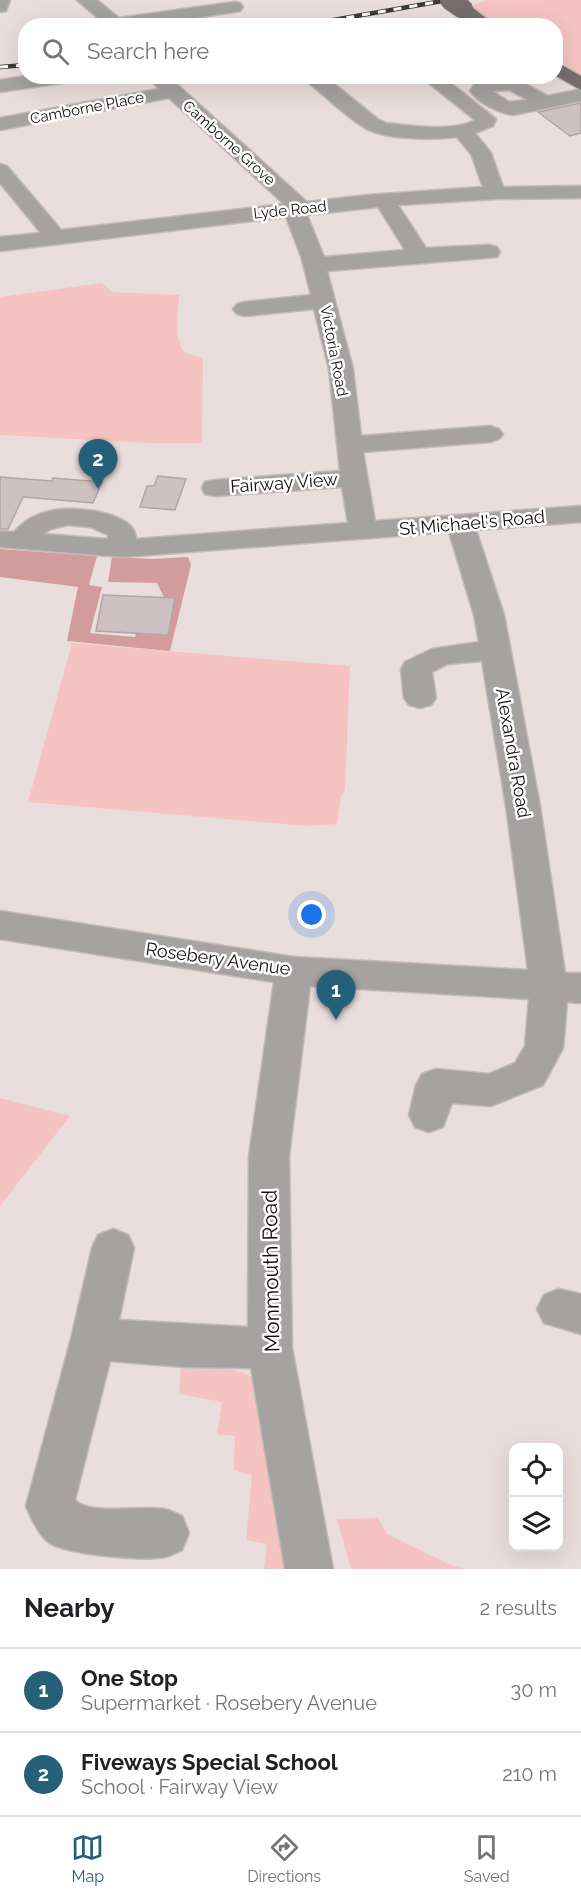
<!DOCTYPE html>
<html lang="en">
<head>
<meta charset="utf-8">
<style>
  :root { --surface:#fff; --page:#f6f6f6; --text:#202124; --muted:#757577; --line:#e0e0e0; --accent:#256078 }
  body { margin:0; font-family:Raleway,sans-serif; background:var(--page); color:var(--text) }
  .controls { position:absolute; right:18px; bottom:18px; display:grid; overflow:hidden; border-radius:12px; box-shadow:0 6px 24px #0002 }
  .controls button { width:54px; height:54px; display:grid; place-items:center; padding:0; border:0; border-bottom:2px solid var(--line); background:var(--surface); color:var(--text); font:30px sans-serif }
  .you { position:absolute; left:312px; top:915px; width:21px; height:21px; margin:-15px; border:4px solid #fff; border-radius:50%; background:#1a73e8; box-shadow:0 0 0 9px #1a73e833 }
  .badge { display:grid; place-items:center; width:39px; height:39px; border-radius:50%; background:var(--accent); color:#fff; font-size:20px; font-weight:700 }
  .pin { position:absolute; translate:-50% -50px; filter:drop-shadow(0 2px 3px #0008) }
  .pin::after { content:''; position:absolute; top:32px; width:21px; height:18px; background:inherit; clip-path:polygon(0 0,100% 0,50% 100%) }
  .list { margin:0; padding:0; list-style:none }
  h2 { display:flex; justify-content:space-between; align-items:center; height:78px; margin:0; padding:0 24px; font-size:26px }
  h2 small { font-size:20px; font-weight:400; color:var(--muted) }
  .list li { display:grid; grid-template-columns:39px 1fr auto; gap:18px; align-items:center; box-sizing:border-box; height:84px; padding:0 24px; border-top:2px solid var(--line) }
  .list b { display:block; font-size:22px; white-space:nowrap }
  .list p { margin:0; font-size:20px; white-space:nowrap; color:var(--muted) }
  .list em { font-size:20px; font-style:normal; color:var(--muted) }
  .icon { flex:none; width:33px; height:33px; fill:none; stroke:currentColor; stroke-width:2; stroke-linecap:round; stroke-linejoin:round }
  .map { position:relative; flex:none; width:581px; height:1569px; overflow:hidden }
  .search { position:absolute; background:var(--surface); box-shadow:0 6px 24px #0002; left:18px; right:18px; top:18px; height:66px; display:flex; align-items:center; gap:15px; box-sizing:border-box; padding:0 21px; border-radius:24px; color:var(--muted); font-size:22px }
  .sheet { height:246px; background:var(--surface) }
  nav { display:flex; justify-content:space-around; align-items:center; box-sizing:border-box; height:84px; border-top:2px solid var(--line); background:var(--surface); font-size:16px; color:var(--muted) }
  nav a { display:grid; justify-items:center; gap:3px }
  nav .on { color:var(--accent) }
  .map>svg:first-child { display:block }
</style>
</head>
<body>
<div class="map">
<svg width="581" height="1569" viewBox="0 0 581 1569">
  <rect width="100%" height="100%" fill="#eadedd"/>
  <g fill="#f6c3c3">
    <polygon points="488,0 581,0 581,77 556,61 556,26 500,25 466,4 472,5"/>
    <path d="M102,283L112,292L179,295C179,310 173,341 185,352C190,356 198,356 203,357L202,443H150L0,435V297Z"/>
    <polygon points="72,643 350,666 345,790 341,796 337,824 307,826 28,802"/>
    <polygon points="0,1098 70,1116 0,1206"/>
    <path d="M181,1369C206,1370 238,1364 257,1381L262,1438L289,1536L292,1569H264L267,1544L246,1540L252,1476L234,1470L235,1436L217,1434L222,1402L179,1394Z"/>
    <polygon points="378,1518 387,1534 453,1566 466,1569 351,1569 337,1519"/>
  </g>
  <polygon fill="#d39c9c" points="0,549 97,556 89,585 102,587 90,633 135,637 136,634 168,635 175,598 164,597 157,583 108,582 112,557 153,559 188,557 191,565 170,651 67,641 78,587 0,577"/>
  <g fill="#cdc1c1" stroke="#b1a5a5" stroke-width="1.5">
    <polygon points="581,103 581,133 570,136 538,112"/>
    <polygon points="158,476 186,479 175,510 140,507 147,486 154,486"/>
    <polygon points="0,477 52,481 53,478 102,482 93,503 23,497 8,529 0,529"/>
    <polygon points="103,595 175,598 168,635 96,631"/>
  </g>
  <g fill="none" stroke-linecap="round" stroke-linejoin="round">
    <defs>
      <g id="minor">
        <polygon points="0,0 10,0 6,11 0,12"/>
        <polygon points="77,0 97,0 119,18 234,2 240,3 243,7 240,11 234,12 143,26 107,26"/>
        <polygon points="26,76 77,76 75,80 68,82 0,92 0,80"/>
        <path d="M147,76H168L307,202L368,195L483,187L471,154L457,137C433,140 385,140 365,128C345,116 328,98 310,84L309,76H327V78L379,120L386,123C410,126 454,132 475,120L420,76H442L496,119L493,126L475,133L491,153L503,187L581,186V198L495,199L398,205L426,248L489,245L497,247L500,252L497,257L327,271L353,369L361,436L490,426L499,429L503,434L499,439L490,442L363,452L375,521L581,506V522L476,530L504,615L540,806L565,973H581V1003L567,1002L563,1048L543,1085L491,1106L452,1103L443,1127L429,1132L415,1127L409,1115L416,1085L422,1074L436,1069L489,1074L515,1063L525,1046L529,999L310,986L289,1156L292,1348L333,1569H285L251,1368L184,1367L110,1361L75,1500C89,1516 143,1505 164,1509C170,1510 176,1514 182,1516L189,1533L182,1550C177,1552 171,1556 165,1557C143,1561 64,1555 47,1541C37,1532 31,1518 26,1506L71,1339L92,1248L98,1235L113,1229L128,1235L134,1248L119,1320L248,1327L249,1156L274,982L0,939V911L294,957L528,970L506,806L482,661L448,664L432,672L436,698L431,705L420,708L409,705L404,698L401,669L405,662L432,649L479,642L474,615L449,532L122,557L0,547V531L14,532C25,519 39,513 55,510C77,506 136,512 136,539L348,523L342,487L215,496L205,494L202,488L205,482L215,480L340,471L329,369L314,309L245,316L237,314L233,309L237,304L245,302L311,295L301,256L286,217L0,251V237L41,233L0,183V164L7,166L61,230L284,204L169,98L0,130V118L159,89ZM378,207L405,250L324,257L307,215ZM68,525L90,527L108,535V539L43,534L51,529Z"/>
        <path d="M493,79H509L522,82L548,96L581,89V101L513,115C497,112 479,104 470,91L475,83ZM509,90L528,100L509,102L492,91Z"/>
        <polygon points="559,1289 581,1294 581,1334 544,1323 537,1309 544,1295"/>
      </g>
      <g id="major">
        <polygon points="463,4 469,5 496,26 476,26 454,9 457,5"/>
        <polygon points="556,62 581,76 581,90 556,76"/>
      </g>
    </defs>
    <use href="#minor" stroke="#c3b9b8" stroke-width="3"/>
    <use href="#major" stroke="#c3b9b8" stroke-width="3"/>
    <use href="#minor" fill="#a7a2a2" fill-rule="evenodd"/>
    <use href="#major" fill="#776d6d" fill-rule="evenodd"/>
    <defs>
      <g id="rail">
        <polyline points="299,26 448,0"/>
        <polyline points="0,67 26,65"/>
      </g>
    </defs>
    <use href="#rail" stroke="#3f3939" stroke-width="4.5"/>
    <use href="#rail" stroke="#fff" stroke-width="3" stroke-dasharray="8" stroke-linecap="butt"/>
    <defs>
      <polyline id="major-bridge" points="450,0 463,9"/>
    </defs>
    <use href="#major-bridge" stroke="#c3b9b8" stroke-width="21" stroke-linecap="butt"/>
    <use href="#major-bridge" stroke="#776d6d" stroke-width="20"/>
  </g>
  <g text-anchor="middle" stroke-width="5" stroke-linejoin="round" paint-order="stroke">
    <g font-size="15" fill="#141010" stroke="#fff">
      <text transform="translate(87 108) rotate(-11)" y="5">Camborne Place</text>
      <text transform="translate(229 143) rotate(42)" y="5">Camborne Grove</text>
      <text transform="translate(290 210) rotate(-6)" y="5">Lyde Road</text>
      <text transform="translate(334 351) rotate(79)" y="5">Victoria Road</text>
    </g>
    <g font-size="18" fill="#141010" stroke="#fff">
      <text transform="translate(284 483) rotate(-4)" y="6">Fairway View</text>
      <text transform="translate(472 523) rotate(-5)" y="6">St Michael's Road</text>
      <text transform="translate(513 753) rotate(80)" y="6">Alexandra Road</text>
      <text transform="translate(218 959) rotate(8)" y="6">Rosebery Avenue</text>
    </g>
    <g font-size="21" fill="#141010" stroke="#fff">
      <text transform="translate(271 1271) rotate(-91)" y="7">Monmouth Road</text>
    </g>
  </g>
</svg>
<div class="controls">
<button><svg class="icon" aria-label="locate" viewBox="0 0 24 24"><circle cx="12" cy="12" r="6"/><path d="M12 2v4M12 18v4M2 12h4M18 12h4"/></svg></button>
<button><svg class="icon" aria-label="layers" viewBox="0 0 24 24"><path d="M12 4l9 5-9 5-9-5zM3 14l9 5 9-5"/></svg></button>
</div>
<div class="you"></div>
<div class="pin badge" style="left:336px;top:1020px">1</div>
<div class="pin badge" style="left:98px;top:489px">2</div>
<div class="search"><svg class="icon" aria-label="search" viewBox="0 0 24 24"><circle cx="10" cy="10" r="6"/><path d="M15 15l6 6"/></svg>Search here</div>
</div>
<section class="sheet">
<h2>Nearby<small>2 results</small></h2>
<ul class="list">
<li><span class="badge">1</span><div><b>One Stop</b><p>Supermarket · Rosebery Avenue</p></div><em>30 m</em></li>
<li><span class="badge">2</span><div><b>Fiveways Special School</b><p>School · Fairway View</p></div><em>210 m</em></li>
</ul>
</section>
<nav>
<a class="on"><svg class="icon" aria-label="map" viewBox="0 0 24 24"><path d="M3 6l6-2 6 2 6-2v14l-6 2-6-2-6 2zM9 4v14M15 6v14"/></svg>Map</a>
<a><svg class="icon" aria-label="directions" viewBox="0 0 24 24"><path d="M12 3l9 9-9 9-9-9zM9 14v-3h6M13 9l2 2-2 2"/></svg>Directions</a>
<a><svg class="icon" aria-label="saved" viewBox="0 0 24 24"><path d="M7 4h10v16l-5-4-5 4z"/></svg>Saved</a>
</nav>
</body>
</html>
